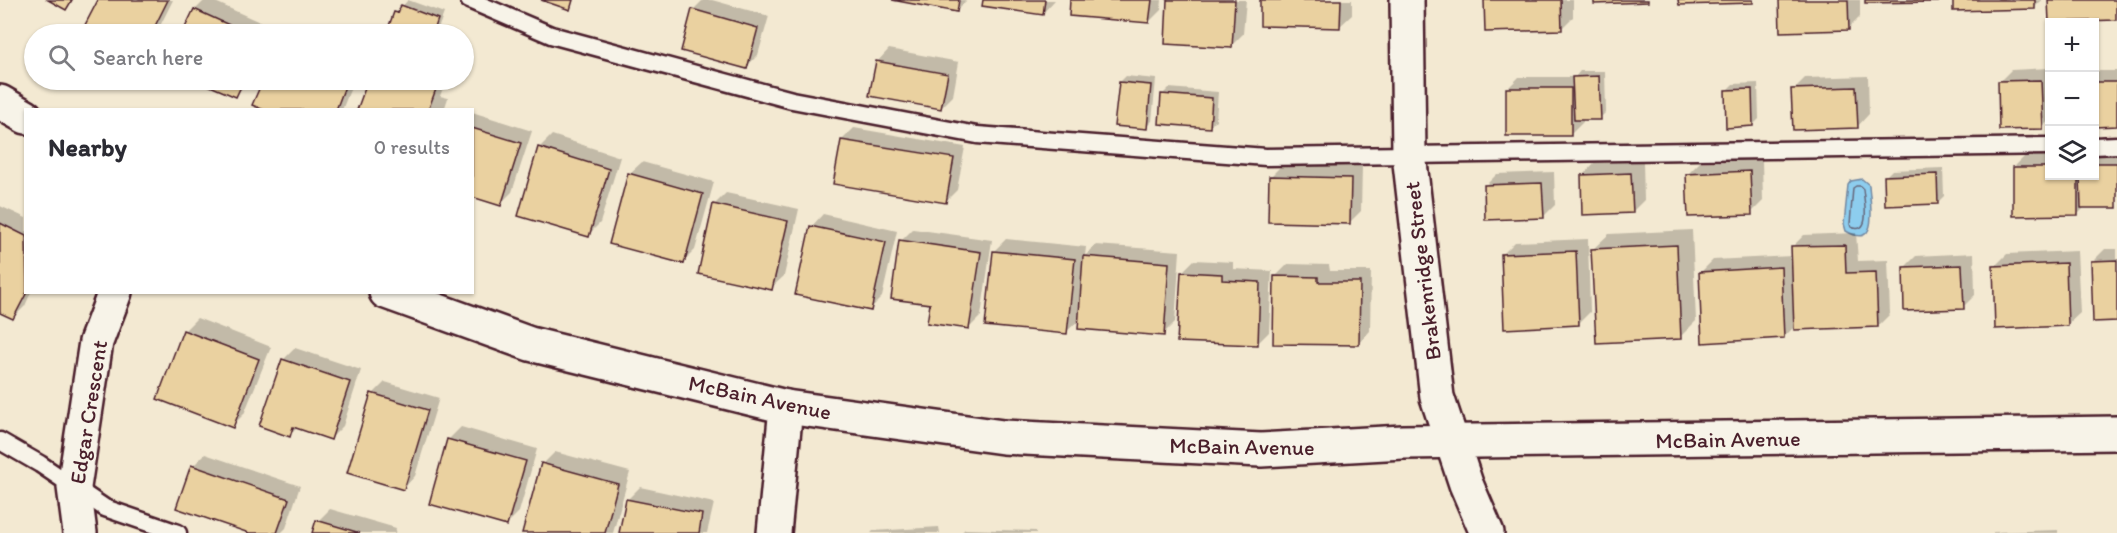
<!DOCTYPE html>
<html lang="en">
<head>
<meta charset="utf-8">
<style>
  :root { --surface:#fff; --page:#f2f2f3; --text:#2b2b33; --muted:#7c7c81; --line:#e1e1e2 }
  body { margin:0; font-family:Itim,sans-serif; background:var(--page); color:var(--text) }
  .controls { position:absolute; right:18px; top:18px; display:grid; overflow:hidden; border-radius:0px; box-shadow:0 2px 4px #0004 }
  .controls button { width:54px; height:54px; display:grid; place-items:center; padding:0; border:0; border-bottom:2px solid var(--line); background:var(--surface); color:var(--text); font:30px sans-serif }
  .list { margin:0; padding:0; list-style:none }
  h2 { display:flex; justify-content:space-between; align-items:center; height:78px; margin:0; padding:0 24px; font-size:26px }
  h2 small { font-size:20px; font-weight:400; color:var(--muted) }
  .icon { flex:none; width:33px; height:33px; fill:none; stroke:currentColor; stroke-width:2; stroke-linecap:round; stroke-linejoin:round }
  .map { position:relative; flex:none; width:2117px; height:533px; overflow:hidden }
  .search { position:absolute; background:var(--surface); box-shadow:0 2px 4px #0004; left:24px; top:24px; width:450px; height:66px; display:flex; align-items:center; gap:15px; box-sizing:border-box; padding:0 21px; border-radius:33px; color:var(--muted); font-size:22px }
  .panel { position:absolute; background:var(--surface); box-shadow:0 2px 4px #0004; left:24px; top:108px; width:450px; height:186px; border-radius:0px }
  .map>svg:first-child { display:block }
</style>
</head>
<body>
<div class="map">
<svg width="2117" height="533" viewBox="0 0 2117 533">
  <rect width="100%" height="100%" fill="#f3e9d2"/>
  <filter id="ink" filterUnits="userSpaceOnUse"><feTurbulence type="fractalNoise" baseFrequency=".0167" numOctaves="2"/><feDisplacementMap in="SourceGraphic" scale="12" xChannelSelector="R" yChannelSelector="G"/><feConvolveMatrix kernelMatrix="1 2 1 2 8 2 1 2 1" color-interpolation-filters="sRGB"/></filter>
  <g filter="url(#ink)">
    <path fill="#8dcdee" stroke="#7287a0" stroke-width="1.5" d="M1862,179L1869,185C1870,203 1880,251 1846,231L1844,224L1848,185L1851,181Z"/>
    <g fill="#0003">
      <polygon points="100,0 173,0 156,34 107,34 87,24"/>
      <polygon points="205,0 211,0 273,28 270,34 184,34 195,10"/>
      <polygon points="408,0 444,13 436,34 388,34 396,13"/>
      <polygon points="703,0 712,0 769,16 758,55 746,67 693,10"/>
      <polygon points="899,0 967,0 957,10"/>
      <polygon points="984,0 1055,0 1042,14"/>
      <polygon points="1072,0 1162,0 1161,10 1149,22"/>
      <polygon points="1169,0 1246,0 1243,34 1231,46"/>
      <polygon points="1262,0 1352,0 1352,15 1339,27"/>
      <polygon points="1485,0 1573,0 1573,17 1561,29"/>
      <polygon points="1780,0 1860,0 1860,17 1848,29"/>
      <polygon points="1955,0 2042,0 2034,8"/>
      <polygon points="2049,0 2117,0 2117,18 2116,19"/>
      <polygon points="889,49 959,62 953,96 941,108 877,62"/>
      <polygon points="2050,68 2050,120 2042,127 1999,82 2011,70"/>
      <polygon points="1580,71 1605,71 1606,112 1600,118 1583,118 1583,122 1570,135 1507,89 1519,77 1575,77"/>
      <polygon points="2097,71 2117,71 2117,125 2094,125 2094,74"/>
      <polygon points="1126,76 1156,79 1152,121 1146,127 1120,82"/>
      <polygon points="1868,76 1869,114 1857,127 1793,90 1805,78"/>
      <polygon points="200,80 249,80 235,96"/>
      <polygon points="264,80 354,80 342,110 268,110 254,104"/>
      <polygon points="370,80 446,80 440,96 448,98 444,110 359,110"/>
      <polygon points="1758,83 1759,119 1753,125 1727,90 1733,84"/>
      <polygon points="1169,88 1218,92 1216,120 1210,126 1162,95"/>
      <polygon points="472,112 532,131 512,192 500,204 472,195"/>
      <polygon points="854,128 965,147 957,190 945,202 842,140"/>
      <polygon points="552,135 620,157 600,223 588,235 520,215 540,147"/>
      <polygon points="2117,151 2117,206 2085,207 2078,214 2014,167 2026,155 2050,155 2050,176 2094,176 2094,152"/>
      <polygon points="1762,160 1763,201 1751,213 1688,174 1700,162"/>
      <polygon points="642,162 714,182 695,250 683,262 629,174"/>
      <polygon points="1643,162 1644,200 1632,212 1582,176 1594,163"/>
      <polygon points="1283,164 1362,166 1361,211 1349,223 1271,176"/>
      <polygon points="1943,168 1944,196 1938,202 1886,176 1892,170"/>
      <polygon points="1554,172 1555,205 1543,217 1485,186 1497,174"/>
      <polygon points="726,193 799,209 784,276 771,288 714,205"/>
      <polygon points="0,206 26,218 26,292 31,292 25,306 13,318 0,311"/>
      <polygon points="823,214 897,231 882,297 870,309 811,227"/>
      <polygon points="913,229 992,240 981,316 969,328 932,303 901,241"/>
      <polygon points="1692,230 1696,321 1680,337 1593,249 1609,234"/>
      <polygon points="1856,233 1858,261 1888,260 1890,314 1878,326 1796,325 1784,337 1701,272 1713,260 1793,256 1792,247 1804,235"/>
      <polygon points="1006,239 1086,247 1085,256 1096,245 1180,251 1175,322 1163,334 1080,319 1066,332 994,251"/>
      <polygon points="1588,239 1590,312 1578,324 1503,254 1515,242"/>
      <polygon points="2105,249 2117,249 2117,320 2093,261"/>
      <polygon points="2077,251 2080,313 2067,325 1995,266 2007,254"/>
      <polygon points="1974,253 1975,295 1963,307 1904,268 1916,256"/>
      <polygon points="1194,260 1233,262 1233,269 1272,271 1269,332 1257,344 1182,272"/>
      <polygon points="1288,264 1329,265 1330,271 1371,271 1370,331 1358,344 1276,276"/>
      <polygon points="197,318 271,347 244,414 232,426 159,398 185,330"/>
      <polygon points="295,348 361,370 343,426 331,438 298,427 290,435 283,360"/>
      <polygon points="385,382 439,398 415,476 403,489 373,394"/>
      <polygon points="461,427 537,449 519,512 507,524 431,503 449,439"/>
      <polygon points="555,452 630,472 613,533 524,533 543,464"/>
      <polygon points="205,454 300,486 286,528 281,533 253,533 193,466"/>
      <polygon points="640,487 714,503 707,533 621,533 628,499"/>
      <polygon points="330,509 396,528 395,533 314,533 318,521"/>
      <polygon points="939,527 940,533 871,533 873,531"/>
      <polygon points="965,529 1036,531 1036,533 961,533"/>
      <polygon points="2058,530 2058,533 1992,533 1993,532"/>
    </g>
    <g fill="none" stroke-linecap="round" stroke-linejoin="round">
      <path stroke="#656579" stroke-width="1.5" d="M1856,186H1860L1863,189C1864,201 1872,236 1851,227L1850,224L1853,188Z"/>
    </g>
    <g fill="#ead1a0" stroke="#4a1f2b" stroke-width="1.5">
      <polygon points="48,0 72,0 66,10"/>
      <polygon points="98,0 168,0 151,34 104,34 85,25"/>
      <polygon points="541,0 573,0 570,10"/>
      <polygon points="892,0 959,0 957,12"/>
      <polygon points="983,0 1045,0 1043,15 982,6"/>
      <polygon points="1070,0 1152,0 1149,23 1069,16"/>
      <polygon points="1167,0 1235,0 1232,48 1165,44"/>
      <polygon points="1260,0 1341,0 1340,28 1260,26"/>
      <polygon points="1484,0 1561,0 1562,30 1485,32"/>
      <polygon points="1594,0 1648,0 1648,2 1594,4"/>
      <polygon points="1678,0 1753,0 1753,3 1679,5"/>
      <polygon points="1779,0 1848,0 1849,30 1780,32"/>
      <polygon points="1865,0 1937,0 1938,2 1865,3"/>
      <polygon points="1953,0 2035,0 2035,9 1953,11"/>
      <polygon points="2048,0 2116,0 2116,20 2049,22"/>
      <polygon points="401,5 438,19 433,34 386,34 394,12 398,13"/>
      <polygon points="194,9 249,34 182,34"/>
      <polygon points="692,9 758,28 747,69 681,51"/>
      <polygon points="876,61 948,74 941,109 869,96"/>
      <polygon points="1599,76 1601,120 1574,120 1572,77"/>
      <polygon points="196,80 244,80 236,97"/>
      <polygon points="263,80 343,80 347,81 336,110 264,110 252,105"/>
      <polygon points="368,80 410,80 436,89 429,108 434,110 357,110"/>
      <polygon points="2041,80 2043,129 1999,130 1998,81"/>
      <polygon points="1119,82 1151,85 1147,129 1114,126"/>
      <polygon points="2094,82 2117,82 2117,126 2094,127"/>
      <polygon points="1856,87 1858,128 1793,130 1791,89"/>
      <rect x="1506" y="88" width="65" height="48"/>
      <polygon points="1752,89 1753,126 1726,128 1725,90"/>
      <polygon points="1161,94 1212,98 1210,128 1159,124"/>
      <polygon points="472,128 521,143 501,206 472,197"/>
      <polygon points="841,140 954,158 946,203 833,184"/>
      <polygon points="538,147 609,169 589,237 518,216"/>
      <polygon points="2094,163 2117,163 2117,208 2081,208 2080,176 2094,176"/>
      <polygon points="2013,167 2050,167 2050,176 2078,176 2078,215 2013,216"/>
      <polygon points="1750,171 1752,215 1688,217 1686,174"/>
      <polygon points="628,173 703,194 684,264 609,244"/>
      <polygon points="1631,173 1633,213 1582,215 1581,175"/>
      <polygon points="1937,174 1938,204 1885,206 1884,176"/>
      <polygon points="1269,176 1351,178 1350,224 1268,222"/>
      <polygon points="1542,183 1544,218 1485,220 1484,185"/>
      <polygon points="713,204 788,221 772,290 698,274"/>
      <polygon points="0,223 26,236 27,292 13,319 0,313"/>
      <polygon points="810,226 886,242 871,311 795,295"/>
      <polygon points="899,240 981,252 969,329 927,323 930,304 891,299"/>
      <polygon points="1677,245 1681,339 1596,343 1591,249"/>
      <polygon points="1845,245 1846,273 1876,272 1878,327 1794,330 1791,246"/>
      <polygon points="993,251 1075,259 1067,334 985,326"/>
      <polygon points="1576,251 1579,325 1504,329 1501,254"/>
      <polygon points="1083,256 1169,263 1164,336 1078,329"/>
      <polygon points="2117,260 2117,321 2093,322 2091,261"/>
      <polygon points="2066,263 2068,326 1995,329 1993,266"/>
      <polygon points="1962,265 1964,309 1904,311 1903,267"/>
      <polygon points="1781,267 1784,338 1702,343 1699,272"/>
      <polygon points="1181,272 1222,274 1222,280 1260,282 1258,345 1177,342"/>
      <polygon points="1274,276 1318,277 1318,282 1360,282 1359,345 1273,344"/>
      <polygon points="183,330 259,359 233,428 157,399"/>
      <polygon points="282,359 350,382 331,440 293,427 290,437 259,426"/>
      <polygon points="371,393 428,410 404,490 347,473"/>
      <polygon points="447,439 526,461 507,526 429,504"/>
      <polygon points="541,463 618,484 605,533 522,533"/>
      <polygon points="191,465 289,499 277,533 249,533 176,508"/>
      <polygon points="626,499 702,514 699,533 619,533"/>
      <polygon points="316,520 360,533 312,533"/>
    </g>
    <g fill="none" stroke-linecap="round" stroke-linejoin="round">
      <defs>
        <g id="lane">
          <polyline points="469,0 551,35 792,100 977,135 1266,157 2050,146"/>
          <polyline points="2094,146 2117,145"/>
          <polyline points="0,441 40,464 105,508 178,533"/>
        </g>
        <g id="street">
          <polyline points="1407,0 1409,154 1437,397 1466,484 1487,533"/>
          <polyline points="0,102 26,117"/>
          <polyline points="386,292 530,344 786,407 1003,437 1261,450 1403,442 2117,433"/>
          <polyline points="80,533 74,487 96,342 115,292"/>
          <polyline points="774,533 786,407"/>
        </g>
      </defs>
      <use href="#lane" stroke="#4a1f2b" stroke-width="21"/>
      <use href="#street" stroke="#4a1f2b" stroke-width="38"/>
      <use href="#lane" stroke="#f7f3e8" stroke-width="16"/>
      <use href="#street" stroke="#f7f3e8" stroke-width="33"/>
    </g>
  </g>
  <g text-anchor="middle" stroke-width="4.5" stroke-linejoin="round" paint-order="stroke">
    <g font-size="22" fill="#4a1f2b" stroke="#f7f3e8">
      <text transform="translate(1422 271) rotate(-97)" y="8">Brakenridge Street</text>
      <text transform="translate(760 397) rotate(12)" y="8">McBain Avenue</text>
      <text transform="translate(88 412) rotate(-81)" y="8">Edgar Crescent</text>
      <text transform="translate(1728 439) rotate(-1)" y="8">McBain Avenue</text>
      <text transform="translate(1242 446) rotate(1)" y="8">McBain Avenue</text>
    </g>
  </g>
</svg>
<div class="controls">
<button>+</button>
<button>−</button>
<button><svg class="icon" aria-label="layers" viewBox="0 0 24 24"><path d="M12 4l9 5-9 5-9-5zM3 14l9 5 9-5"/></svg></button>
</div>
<div class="search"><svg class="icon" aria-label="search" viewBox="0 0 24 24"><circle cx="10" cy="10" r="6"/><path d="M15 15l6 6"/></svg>Search here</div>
<section class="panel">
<h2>Nearby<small>0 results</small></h2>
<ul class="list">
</ul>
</section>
</div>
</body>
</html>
